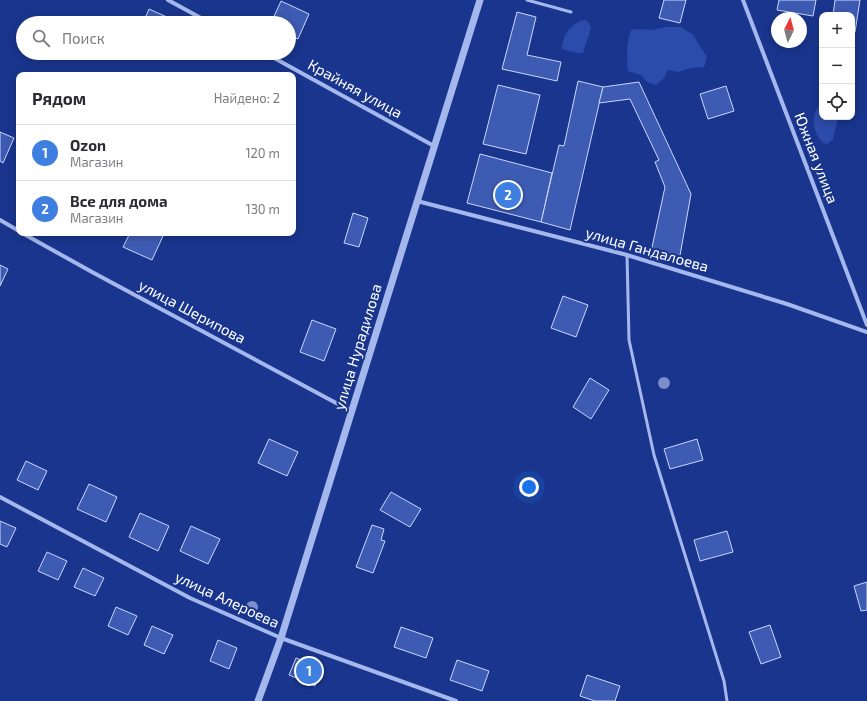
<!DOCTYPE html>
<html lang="ru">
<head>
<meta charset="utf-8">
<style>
  :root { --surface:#fff; --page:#f7f7f7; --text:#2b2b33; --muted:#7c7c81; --line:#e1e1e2; --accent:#1a73e8 }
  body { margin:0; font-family:"Exo 2",sans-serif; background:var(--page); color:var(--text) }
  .controls { position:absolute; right:12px; top:12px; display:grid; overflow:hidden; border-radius:8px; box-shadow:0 2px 10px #0003 }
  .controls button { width:36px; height:36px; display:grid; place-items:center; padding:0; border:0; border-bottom:1px solid var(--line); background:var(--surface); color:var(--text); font:20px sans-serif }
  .compass { position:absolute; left:771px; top:12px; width:36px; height:36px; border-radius:50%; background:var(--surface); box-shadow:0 2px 10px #0003; rotate:6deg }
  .you { position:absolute; left:529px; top:487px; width:14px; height:14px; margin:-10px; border:3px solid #fff; border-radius:50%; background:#1a73e8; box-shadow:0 0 0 6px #1a73e833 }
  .badge { display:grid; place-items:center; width:26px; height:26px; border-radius:50%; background:var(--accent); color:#fff; font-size:13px; font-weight:700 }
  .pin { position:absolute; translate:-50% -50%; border:2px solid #fff; box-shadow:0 1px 4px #0006 }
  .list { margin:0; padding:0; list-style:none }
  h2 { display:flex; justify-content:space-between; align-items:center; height:52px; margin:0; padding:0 16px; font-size:17px }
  h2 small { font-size:13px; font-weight:400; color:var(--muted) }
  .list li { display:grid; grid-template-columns:26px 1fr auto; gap:12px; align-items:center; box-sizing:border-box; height:56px; padding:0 16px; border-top:1px solid var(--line) }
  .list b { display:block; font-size:15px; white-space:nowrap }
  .list p { margin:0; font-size:13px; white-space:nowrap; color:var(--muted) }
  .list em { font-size:13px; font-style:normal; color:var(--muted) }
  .icon { flex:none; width:22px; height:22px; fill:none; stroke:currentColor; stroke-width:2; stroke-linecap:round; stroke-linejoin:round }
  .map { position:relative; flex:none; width:867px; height:701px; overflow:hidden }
  .search { position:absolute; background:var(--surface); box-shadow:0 2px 10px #0003; left:16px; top:16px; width:280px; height:44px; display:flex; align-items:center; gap:10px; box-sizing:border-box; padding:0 14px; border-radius:22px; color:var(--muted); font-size:15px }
  .panel { position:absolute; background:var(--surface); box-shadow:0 2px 10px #0003; left:16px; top:72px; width:280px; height:164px; border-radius:8px }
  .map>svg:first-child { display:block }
</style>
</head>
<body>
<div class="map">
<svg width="867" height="701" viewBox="0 0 867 701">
  <rect width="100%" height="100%" fill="#19358d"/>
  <g fill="#2c4cab">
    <path d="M584,20L588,21L591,28L583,53H577L562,49C562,36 571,23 584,20Z"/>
    <path d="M665,27H681L693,35L707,57L704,67L690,68L679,72L668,70L663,79L656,85L647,82L641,75L628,71C627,56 626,44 631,30L637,29L653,30Z"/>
    <path d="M818,107L822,108V117H838C837,125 834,131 833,139L827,144L823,143C813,133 811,118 818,107Z"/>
  </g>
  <g fill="#3e5bb3" stroke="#cbd7fa">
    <polygon points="664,0 686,0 680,23 659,18"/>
    <polygon points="779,0 816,0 813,16 777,10"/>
    <polygon points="835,0 860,0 855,32 852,31 852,15 833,15"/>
    <polygon points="281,1 309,14 298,39 289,35 289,23 271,23"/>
    <polygon points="149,9 178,22 177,23 143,23"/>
    <polygon points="517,12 536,17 527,55 561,62 557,81 502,69"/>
    <polygon points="578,81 603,87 570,230 541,222 559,145 564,146"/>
    <polygon points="639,82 691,194 679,261 651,252 665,187 655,162 659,160 630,99 599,103 603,87"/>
    <polygon points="498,85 540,95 526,154 483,144"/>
    <polygon points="726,86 734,111 708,119 700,94"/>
    <polygon points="0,132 14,138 3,163 0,161"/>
    <polygon points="480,154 552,173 541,222 467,203"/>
    <polygon points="353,213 368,218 359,247 344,243"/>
    <polygon points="130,233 158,233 163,236 152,260 123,247"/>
    <polygon points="0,265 8,269 0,286"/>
    <polygon points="563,296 588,305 576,337 551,328"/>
    <polygon points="312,320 336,329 324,361 300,352"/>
    <polygon points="590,378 609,390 591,419 573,407"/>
    <polygon points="269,439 298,452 287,476 258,463"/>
    <polygon points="697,439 703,460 670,469 664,449"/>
    <polygon points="26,461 47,471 38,490 17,480"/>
    <polygon points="89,484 117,497 106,522 77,509"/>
    <polygon points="391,492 421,509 410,527 380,510"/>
    <polygon points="140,513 169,526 158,551 129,537"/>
    <polygon points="0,521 16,528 7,547 0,544"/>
    <polygon points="372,525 384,529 381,540 385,541 373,573 356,567"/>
    <polygon points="191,526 220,539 208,564 180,551"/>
    <polygon points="727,531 733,552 700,561 694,540"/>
    <polygon points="47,552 67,561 58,580 38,571"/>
    <polygon points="83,568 104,578 95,596 74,587"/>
    <polygon points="867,582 867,610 861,611 854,586"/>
    <polygon points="116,607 137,616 128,635 108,626"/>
    <polygon points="770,625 781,657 761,664 749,632"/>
    <polygon points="152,626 173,635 164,654 144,645"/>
    <polygon points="401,627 433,638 426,658 394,647"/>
    <polygon points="218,640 237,648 229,669 210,661"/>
    <polygon points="296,658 322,668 315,686 289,675"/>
    <polygon points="457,660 489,671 482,691 450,680"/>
    <polygon points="587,675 620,686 615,701 595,701 580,696"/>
  </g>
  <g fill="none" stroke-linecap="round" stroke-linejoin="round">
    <g stroke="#a5b8ee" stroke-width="3">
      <polyline points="527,0 571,12"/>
      <polyline points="627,255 629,340 654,455 724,681 727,701"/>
    </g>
    <g stroke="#a5b8ee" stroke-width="4">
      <polyline points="168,0 210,23"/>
      <polyline points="743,0 867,325"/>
      <polyline points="265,53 434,146"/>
      <polyline points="417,201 627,255 787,304 867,332"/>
      <polyline points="0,220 19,231"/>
      <polyline points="22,233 92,272 351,411"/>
      <polyline points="0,497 190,598 281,638 456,701"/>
    </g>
    <polyline stroke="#a5b8ee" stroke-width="7" points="258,701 281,638 480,0"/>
  </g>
  <g fill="#7b8ec9">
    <circle cx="664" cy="383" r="6"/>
    <circle cx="252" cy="607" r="6"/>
  </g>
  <g text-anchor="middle" stroke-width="4" stroke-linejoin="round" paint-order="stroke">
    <g font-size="15" fill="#fff" stroke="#19358d">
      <text transform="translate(355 89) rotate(29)" y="5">Крайняя улица</text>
      <text transform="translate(816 158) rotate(69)" y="5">Южная улица</text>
      <text transform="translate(647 250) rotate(16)" y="5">улица Гандалоева</text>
      <text transform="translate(192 312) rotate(28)" y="5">улица Шерипова</text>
      <text transform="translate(358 347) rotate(-73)" y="5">улица Нурадилова</text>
      <text transform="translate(227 600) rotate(25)" y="5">улица Алероева</text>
    </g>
  </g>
</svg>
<div class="controls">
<button>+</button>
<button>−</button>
<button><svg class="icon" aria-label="locate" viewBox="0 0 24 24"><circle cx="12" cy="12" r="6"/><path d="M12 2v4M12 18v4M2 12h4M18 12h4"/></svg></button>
</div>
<svg class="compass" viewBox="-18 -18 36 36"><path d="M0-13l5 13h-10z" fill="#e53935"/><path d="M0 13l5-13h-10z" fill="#7c7c81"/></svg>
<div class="you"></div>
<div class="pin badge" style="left:309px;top:671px;background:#3f7fe0">1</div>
<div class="pin badge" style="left:508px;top:195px;background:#3f7fe0">2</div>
<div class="search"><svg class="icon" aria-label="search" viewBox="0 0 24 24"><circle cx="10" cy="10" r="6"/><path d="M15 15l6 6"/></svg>Поиск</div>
<section class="panel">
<h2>Рядом<small>Найдено: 2</small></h2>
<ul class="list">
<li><span class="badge" style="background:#3f7fe0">1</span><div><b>Ozon</b><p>Магазин</p></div><em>120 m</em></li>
<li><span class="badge" style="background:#3f7fe0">2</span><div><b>Все для дома</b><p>Магазин</p></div><em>130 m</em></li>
</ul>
</section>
</div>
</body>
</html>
